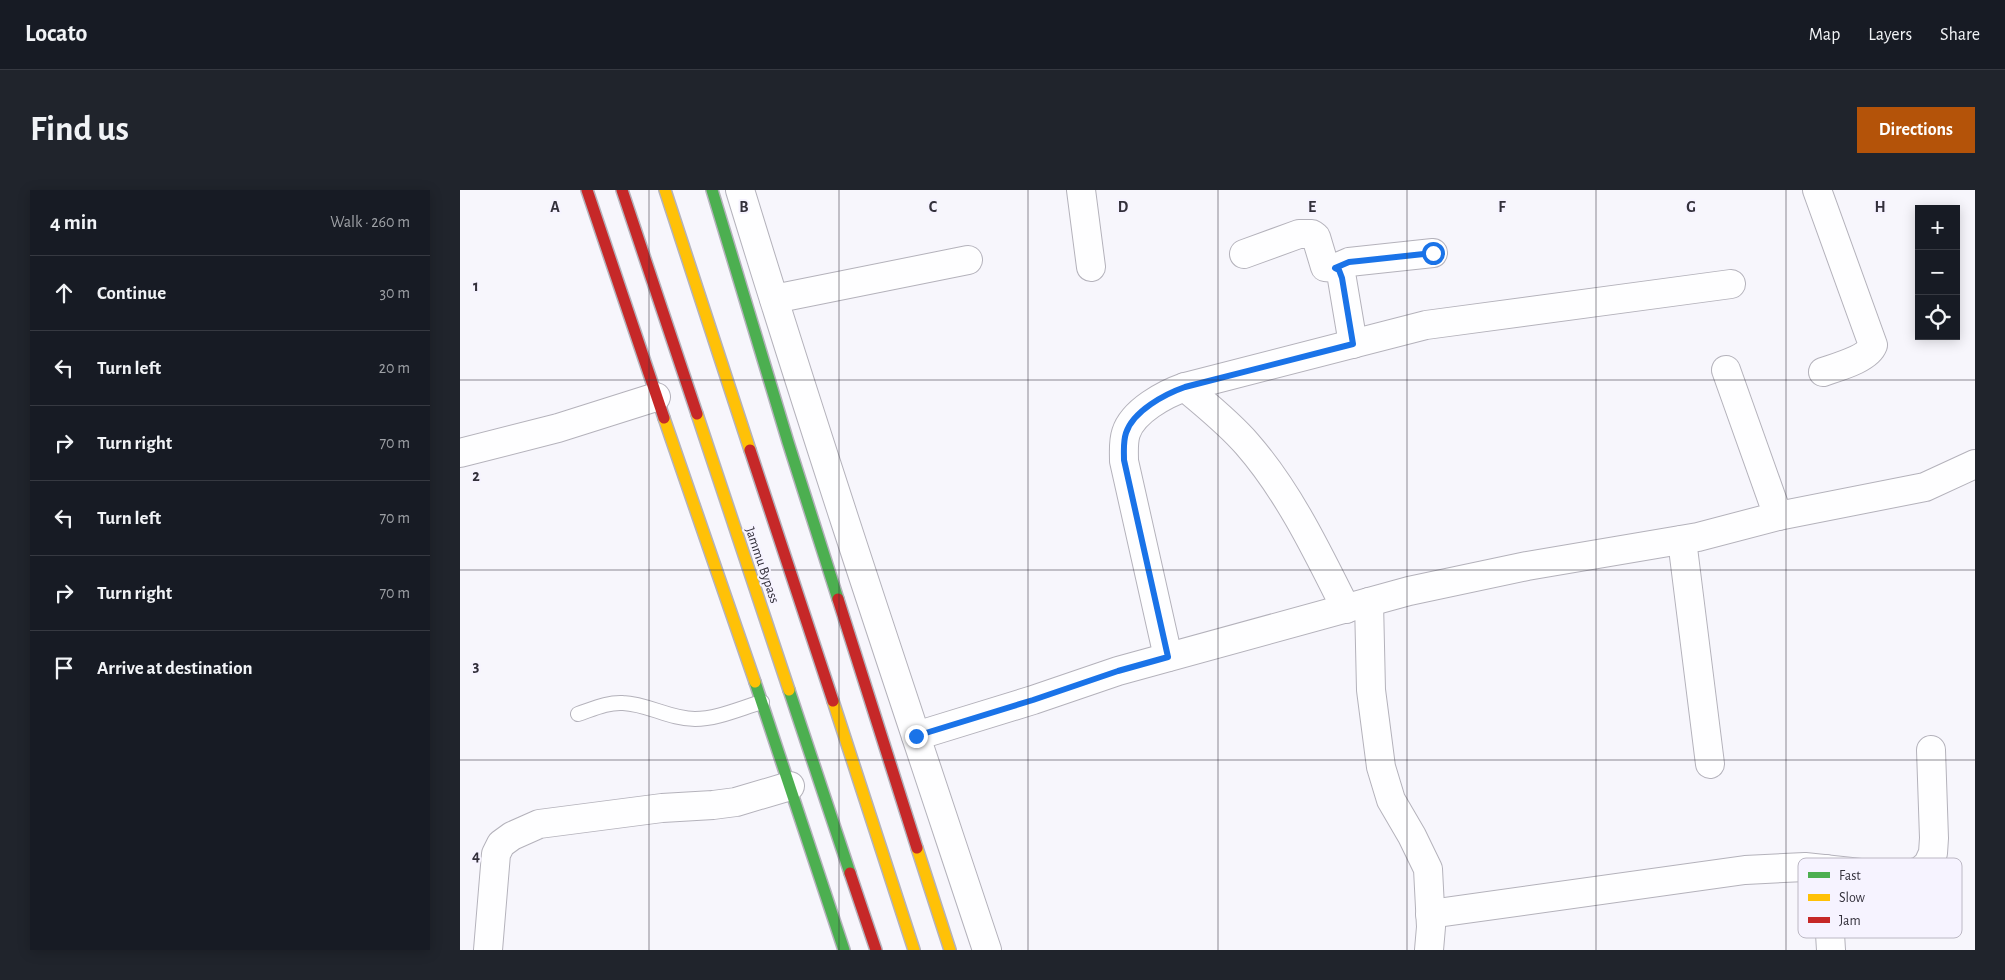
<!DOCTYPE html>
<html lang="en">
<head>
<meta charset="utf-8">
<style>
  :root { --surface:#171b24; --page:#20242c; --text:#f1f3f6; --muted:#9ea1a6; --line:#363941; --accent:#b45309 }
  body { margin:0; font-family:"Alegreya Sans",sans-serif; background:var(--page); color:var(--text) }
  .controls { position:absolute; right:15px; top:15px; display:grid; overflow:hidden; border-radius:0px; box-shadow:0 2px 12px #0003 }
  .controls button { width:45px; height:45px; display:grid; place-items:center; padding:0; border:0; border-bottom:1px solid var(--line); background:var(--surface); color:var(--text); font:25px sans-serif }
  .stop { position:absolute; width:15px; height:15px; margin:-11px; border:4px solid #1a73e8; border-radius:50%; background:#fff }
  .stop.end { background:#1a73e8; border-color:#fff; box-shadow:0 1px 5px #0008 }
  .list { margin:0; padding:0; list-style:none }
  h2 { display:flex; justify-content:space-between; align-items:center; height:65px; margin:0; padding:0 20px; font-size:21px }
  h2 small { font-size:16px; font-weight:400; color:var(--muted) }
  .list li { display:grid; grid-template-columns:32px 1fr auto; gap:15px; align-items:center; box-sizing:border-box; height:75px; padding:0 20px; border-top:1px solid var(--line) }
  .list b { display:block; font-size:19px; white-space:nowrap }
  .list em { font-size:16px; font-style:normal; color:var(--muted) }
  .icon { flex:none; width:28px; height:28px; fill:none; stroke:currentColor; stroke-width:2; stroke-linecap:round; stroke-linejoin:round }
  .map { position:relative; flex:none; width:1515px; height:760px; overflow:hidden; border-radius:0px }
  header { display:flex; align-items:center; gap:30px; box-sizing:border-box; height:70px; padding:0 25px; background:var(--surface); border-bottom:1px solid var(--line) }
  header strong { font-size:24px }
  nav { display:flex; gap:28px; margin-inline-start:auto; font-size:18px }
  .intro { display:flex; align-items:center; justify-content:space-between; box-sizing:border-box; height:120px; padding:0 30px }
  h1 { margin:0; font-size:35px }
  .button { padding:12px 22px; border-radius:0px; background:var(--accent); color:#fff; font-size:18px; font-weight:700 }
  main { display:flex; gap:30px; padding:0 30px }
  aside { flex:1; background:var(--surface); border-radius:0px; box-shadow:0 2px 12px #0003 }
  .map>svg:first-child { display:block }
</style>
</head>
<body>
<header>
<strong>Locato</strong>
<nav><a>Map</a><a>Layers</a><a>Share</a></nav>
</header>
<div class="intro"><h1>Find us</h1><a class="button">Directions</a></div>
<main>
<aside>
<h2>4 min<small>Walk · 260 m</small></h2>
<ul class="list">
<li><svg class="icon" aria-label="ahead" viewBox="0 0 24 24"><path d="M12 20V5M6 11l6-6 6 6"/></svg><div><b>Continue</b></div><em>30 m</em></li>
<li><svg class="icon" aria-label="left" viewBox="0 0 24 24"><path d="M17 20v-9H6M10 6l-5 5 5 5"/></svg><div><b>Turn left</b></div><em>20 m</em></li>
<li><svg class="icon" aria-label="right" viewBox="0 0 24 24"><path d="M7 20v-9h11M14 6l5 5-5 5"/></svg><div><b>Turn right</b></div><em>70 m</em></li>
<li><svg class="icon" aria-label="left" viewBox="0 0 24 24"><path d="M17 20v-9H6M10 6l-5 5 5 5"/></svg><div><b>Turn left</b></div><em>70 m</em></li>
<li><svg class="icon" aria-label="right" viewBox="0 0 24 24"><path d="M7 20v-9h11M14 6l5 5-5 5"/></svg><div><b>Turn right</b></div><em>70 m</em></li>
<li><svg class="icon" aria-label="arrive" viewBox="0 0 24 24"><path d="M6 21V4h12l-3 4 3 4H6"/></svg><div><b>Arrive at destination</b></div></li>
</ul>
</aside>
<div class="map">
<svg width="1515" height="760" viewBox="0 0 1515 760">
  <rect width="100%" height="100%" fill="#f7f6fc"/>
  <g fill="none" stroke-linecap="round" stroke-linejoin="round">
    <defs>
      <path id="lane" d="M118,524C133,519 148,512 163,513C188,514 210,529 235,529C257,529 281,518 302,512"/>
      <g id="street">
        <path d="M280,0C358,255 443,507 527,760"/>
        <polyline points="621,0 631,77"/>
        <path d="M1357,0L1413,155C1408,169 1377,177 1363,182"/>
        <polyline points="784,64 839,44 852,44 856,47 865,77 875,78 881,83 893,154"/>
        <polyline points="875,78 889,72 973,63"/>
        <polyline points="314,109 508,70"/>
        <polyline points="1266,180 1318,326"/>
        <path d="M725,197C746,215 769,233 787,254C829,302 858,363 886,419"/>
        <polyline points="0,263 98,238 196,207"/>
        <polyline points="1222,350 1250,574"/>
        <polyline points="909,412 911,500 921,577 931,610 952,646 968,679 971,737 969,760"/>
        <path d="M708,467L664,271C664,261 663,252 666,243C673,221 705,204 725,197L966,135L1271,94"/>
        <polyline points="456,546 573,510 658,481 949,401 1067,376 1238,347 1318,326 1465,297 1515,274"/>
        <polyline points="1366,679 1371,760"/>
        <polyline points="970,724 1285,680 1345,677 1428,686 1446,685 1460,681 1468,674 1473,663 1474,648 1471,560"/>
        <polyline points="28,760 36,664 41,654 52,646 79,634 202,618 253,615 276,612 330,596"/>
      </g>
      <g id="fast">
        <polyline points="252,0 328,252 378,409"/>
        <polyline points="295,492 384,760"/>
        <polyline points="329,500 390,683"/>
      </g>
      <g id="slow">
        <polyline points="205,0 290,260"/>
        <polyline points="237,224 329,500"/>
        <polyline points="204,228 295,492"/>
        <polyline points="373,511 454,760"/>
        <polyline points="457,658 490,760"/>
      </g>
      <g id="jam">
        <polyline points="127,0 204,228"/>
        <polyline points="162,0 237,224"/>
        <polyline points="290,260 373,511"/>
        <polyline points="378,409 457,658"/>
        <polyline points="390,683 416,760"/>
      </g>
    </defs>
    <use href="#lane" stroke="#b4b2bb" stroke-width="16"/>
    <use href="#street" stroke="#b4b2bb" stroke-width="30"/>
    <use href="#fast" stroke="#b4b2bb" stroke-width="14"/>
    <use href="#slow" stroke="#b4b2bb" stroke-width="14"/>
    <use href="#jam" stroke="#b4b2bb" stroke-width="14"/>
    <use href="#lane" stroke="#fefeff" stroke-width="14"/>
    <use href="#street" stroke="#fefeff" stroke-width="28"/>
    <use href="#fast" stroke="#4caf50" stroke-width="11"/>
    <use href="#slow" stroke="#ffc107" stroke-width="11"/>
    <use href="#jam" stroke="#c62828" stroke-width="11"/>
  </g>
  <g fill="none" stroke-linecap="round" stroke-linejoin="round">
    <path stroke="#1a73e8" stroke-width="6" d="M456,546L573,510L658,481L708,467L664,270C664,261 663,252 666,243C673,221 705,204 725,197L893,154L882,88L879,80L875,78L889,72L899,71L973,63"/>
  </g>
  <path fill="none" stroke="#33303b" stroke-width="1" stroke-opacity="0.55" d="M189,0V760M379,0V760M568,0V760M758,0V760M947,0V760M1136,0V760M1326,0V760M0,190H1515M0,380H1515M0,570H1515"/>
  <g text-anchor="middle" stroke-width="4" stroke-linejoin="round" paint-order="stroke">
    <g font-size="14" fill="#33303b" stroke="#f6f3ff">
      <text transform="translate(303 375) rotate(71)" y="5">Jammu Bypass</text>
    </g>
  </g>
  <rect x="1338" y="668" width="164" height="80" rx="8" fill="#f6f3ff" stroke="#bcb8c4" stroke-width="1"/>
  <rect x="1348" y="682" width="22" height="6" fill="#4caf50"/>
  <rect x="1348" y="704" width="22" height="7" fill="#ffc107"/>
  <rect x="1348" y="727" width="22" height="6" fill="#c62828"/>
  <g font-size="14" fill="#33303b">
    <text x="1379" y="690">Fast</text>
    <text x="1379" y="712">Slow</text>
    <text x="1379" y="735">Jam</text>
  </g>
  <g font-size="16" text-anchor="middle" font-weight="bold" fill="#33303b" stroke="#f6f3ff" stroke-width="4" stroke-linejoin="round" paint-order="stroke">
    <text x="95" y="22">A</text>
    <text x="284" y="22">B</text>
    <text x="473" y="22">C</text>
    <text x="663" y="22">D</text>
    <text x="852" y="22">E</text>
    <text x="1042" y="22">F</text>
    <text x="1231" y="22">G</text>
    <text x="1420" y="22">H</text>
    <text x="16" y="101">1</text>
    <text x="16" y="291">2</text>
    <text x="16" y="481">3</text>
    <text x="16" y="671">4</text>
  </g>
</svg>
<div class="controls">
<button>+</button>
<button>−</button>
<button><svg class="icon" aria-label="locate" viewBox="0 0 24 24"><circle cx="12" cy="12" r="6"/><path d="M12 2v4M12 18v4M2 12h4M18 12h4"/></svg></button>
</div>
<div class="stop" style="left:973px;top:63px"></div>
<div class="stop end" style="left:456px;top:546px"></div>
</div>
</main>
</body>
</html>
